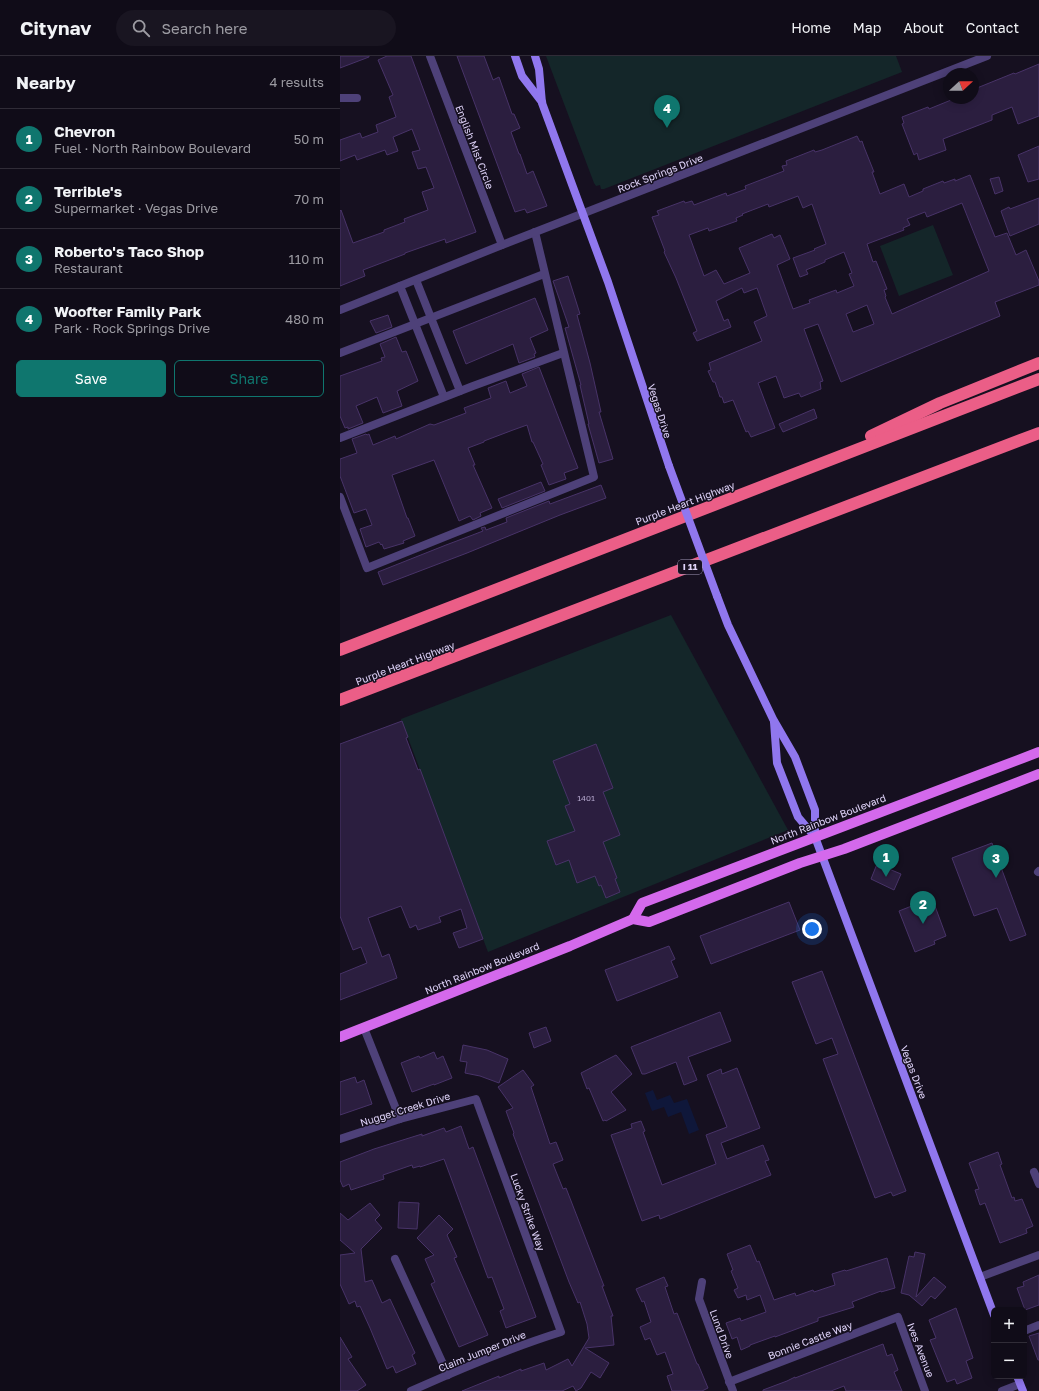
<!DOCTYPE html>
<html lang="en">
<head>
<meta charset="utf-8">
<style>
  :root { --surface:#100c18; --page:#191521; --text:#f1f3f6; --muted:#9c9ba2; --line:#302c37; --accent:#0f766e }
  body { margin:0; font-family:"Golos Text",sans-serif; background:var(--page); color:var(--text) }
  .controls { position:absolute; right:12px; bottom:12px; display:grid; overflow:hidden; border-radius:6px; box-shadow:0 2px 10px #0003 }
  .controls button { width:36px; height:36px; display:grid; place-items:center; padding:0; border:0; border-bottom:1px solid var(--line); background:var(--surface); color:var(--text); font:20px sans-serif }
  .compass { position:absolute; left:603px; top:12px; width:36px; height:36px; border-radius:50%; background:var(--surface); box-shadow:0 2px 10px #0003; rotate:69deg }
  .you { position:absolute; left:472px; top:873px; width:14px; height:14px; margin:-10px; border:3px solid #fff; border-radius:50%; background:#1a73e8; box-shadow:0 0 0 6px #1a73e833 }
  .badge { display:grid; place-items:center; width:26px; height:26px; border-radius:50%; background:var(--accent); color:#fff; font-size:13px; font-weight:700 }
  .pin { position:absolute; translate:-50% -33px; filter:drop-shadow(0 1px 2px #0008) }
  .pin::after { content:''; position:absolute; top:21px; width:14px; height:12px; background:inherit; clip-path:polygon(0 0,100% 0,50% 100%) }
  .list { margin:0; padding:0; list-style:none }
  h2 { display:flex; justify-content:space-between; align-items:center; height:52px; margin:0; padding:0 16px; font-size:17px }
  h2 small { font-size:13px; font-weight:400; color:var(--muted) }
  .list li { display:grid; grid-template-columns:26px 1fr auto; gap:12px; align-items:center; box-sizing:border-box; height:60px; padding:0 16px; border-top:1px solid var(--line) }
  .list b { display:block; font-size:15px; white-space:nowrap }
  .list p { margin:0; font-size:13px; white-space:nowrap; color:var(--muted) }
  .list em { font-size:13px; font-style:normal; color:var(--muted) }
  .actions { display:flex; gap:8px; padding:12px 16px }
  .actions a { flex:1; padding:9px 0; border:1px solid var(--accent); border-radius:6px; text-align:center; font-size:14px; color:var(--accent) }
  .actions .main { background:var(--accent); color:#fff }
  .icon { flex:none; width:22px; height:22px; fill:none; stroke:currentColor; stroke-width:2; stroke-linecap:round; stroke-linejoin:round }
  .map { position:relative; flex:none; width:699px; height:1335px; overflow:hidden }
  header { display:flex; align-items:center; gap:24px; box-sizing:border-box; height:56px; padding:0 20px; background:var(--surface); border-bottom:1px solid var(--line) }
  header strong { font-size:19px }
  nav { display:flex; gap:22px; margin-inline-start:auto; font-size:14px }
  .search { width:280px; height:36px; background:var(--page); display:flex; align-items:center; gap:10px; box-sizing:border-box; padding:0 14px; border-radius:22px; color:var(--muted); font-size:15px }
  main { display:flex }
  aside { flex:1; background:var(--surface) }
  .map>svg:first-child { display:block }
</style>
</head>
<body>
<header>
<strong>Citynav</strong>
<div class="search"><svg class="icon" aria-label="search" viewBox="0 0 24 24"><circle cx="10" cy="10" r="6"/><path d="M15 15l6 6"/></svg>Search here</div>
<nav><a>Home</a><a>Map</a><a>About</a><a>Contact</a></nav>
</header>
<main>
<aside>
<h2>Nearby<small>4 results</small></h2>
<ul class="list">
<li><span class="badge">1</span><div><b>Chevron</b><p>Fuel · North Rainbow Boulevard</p></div><em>50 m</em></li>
<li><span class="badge">2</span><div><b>Terrible's</b><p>Supermarket · Vegas Drive</p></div><em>70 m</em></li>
<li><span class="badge">3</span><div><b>Roberto's Taco Shop</b><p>Restaurant</p></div><em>110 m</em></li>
<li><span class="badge">4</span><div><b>Woofter Family Park</b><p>Park · Rock Springs Drive</p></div><em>480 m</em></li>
</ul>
<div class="actions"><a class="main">Save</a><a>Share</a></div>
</aside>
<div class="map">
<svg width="699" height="1335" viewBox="0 0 699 1335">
  <rect width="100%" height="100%" fill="#161020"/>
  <g fill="#142629">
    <polygon points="206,0 556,0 562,16 264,133 261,133 260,129 256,130 254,127"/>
    <polygon points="593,169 613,219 559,240 540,190"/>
    <polygon points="331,559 448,774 148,896 61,663"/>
  </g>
  <polygon fill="#0f173a" points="313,1034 317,1044 330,1039 334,1047 347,1043 359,1074 349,1078 341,1056 328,1061 324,1051 312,1055 305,1037"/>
  <g fill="#2b1e3f" stroke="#483368" fill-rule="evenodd">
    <polygon points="0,0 29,0 29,1 0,12"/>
    <polygon points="47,0 71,0 136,176 106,187 105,183 65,197 65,198 23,214 25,220 0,230 0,155 1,154 13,187 44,176 44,174 65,166 64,163 88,154 82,136 94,132 86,111 78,113 72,96 80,94 72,73 53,81 58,95 47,99 45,94 17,104 15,99 0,105 0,84 20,77 22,82 38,76 36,69 56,61 49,41 53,39 38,4"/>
    <polygon points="117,0 144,0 153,24 159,21 172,58 174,58 180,72 171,76 179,98 180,98 187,118 193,115 207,150 187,157 185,153 175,156"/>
    <polygon points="699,8 699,60 678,68 672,51 652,59 652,64 603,83 606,94 579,104 577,97 574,99 562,68 564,67 562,61 588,51 589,53 616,42 633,42 633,35 638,33 637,32 674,17 675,18"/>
    <path d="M517,80L520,86L522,85L524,91L534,116H532L540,138L564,128L569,141L583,135V133L603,125L604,127L615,123V125L630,119L655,181L667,177L676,199L686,194L699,225V229L655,246L660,260L501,326L478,268L464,273L483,325L480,326L481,333L461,341L459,337L444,342L436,320L418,327L435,372L411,381L408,375L406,376L393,344L384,347L382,341H380L375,326H373L368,315L371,314L369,307L422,285L414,266L427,260L417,232L404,237L402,232L376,245L384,265L388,263L391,271L357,285L353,277L357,275L336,222L324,196L325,195L312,161L319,159L317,155L344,145L345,147L352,145L354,149L386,137L387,140L406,133L405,130L444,115L442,110L447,109L446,105L474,94L475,96L482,94ZM458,140L463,152L472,148L486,188L474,193L475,194L453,202L460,221L468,218L466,214L485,206V204L504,196L512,217L509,218L514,230L497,237L496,234L485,238L469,244L470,247L453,253L437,209L450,203L440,179L434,182L432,178L399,192L410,217L384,228L376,214L364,220L349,179L368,172L369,175L397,165L396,162L403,159L402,158L428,148L429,151ZM622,147L649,215L552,258L545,241L546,240L544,234L547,233L536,205L533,206L527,188L564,174L563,172L570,169L567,163L585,156L587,161ZM527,249L534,268L513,276L506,258Z"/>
    <polygon points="699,90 699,123 688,126 678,99"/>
    <polygon points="659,121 663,135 655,138 650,123"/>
    <polygon points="699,142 699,168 670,180 661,155 669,151 670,153"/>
    <polygon points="228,220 240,258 237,259 250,307 261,356 259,356 273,403 259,407 248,368 249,368 240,329 241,329 225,272 229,271 213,225"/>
    <polygon points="195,242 208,274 190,282 196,297 194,298 195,301 179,307 173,288 126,308 113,275"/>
    <polygon points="48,259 52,271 36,277 30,265"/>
    <polygon points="56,281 62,296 66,295 78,325 57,335 62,350 43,357 37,341 16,350 23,367 8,373 8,371 5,372 0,360 0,320 42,305 41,302 45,301 40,288"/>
    <polygon points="199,311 238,412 224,417 226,423 209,429 201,409 203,408 193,386 192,386 187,369 173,374 144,385 144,386 128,392 135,409 133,409 152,452 140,457 141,460 133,464 130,460 119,465 94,404 52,419 67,462 68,462 75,480 63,485 64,487 44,493 42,488 41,489 39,486 26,491 20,473 32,469 26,453 14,457 0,420 0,403 17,397 12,383 26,378 27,379 29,378 33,389 55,380 56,383 90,368 94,369 126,357 124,352 151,342 148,332 166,325 170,337 187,330 182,318"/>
    <polygon points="474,353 477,362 443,376 439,368"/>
    <polygon points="201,426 205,435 162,452 158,443"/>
    <polygon points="261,429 266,442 220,459 127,497 43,529 38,516 106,489 130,480 143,475 141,472 145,471 146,474 167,466 166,462 209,445 210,448"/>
    <polygon points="62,665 68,681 66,682 78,714 80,713 143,883 119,892 113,877 127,872 121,853 99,861 101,866 78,874 76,869 70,872 61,850 28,862 42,901 49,898 57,922 0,944 0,918 27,907 21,891 13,894 0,860 0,688"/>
    <polygon points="256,688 273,732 263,736 280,779 263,786 277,822 275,823 280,836 266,842 261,829 259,830 255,820 237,827 229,804 216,809 207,785 235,775 225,750 230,748 213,705"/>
    <polygon points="652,787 686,879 670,885 657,852 634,860 612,802"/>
    <polygon points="537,808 561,818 554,834 531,823"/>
    <polygon points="592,842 606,880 594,885 595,888 575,896 559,855"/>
    <polygon points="449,846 460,874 371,908 360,880"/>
    <polygon points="329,890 335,903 331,905 338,921 277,945 265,914"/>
    <polygon points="482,915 566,1135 553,1140 551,1136 535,1142 483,1003 498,998 492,982 476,988 452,926"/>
    <polygon points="380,956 391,985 348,1001 357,1024 344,1029 336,1006 305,1018 302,1018 291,991"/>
    <polygon points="206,971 211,985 194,992 189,977"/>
    <polygon points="123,989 147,994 168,1003 159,1027 140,1020 125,1017 127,1006 120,1005"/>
    <polygon points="94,996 97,1003 103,1000 112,1022 94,1029 94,1028 72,1036 61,1007 79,1000 80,1002"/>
    <polygon points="276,999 292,1018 271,1036 286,1054 266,1065 265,1064 263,1065 249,1032 247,1033 241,1017"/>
    <polygon points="397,1012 420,1072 381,1087 387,1103 423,1089 429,1104 425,1105 431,1119 320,1163 319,1159 302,1165 271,1079 292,1072 291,1068 301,1065 305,1075 303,1076 322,1129 376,1108 366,1079 387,1071 367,1019 381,1013 382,1018"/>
    <polygon points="183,1014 194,1029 191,1031 210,1088 216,1086 223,1104 213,1108 223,1133 226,1132 264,1230 262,1230 273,1260 271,1260 274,1289 245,1292 269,1307 260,1322 251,1316 241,1332 236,1335 233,1330 222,1335 122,1335 159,1320 159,1322 181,1313 181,1315 204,1307 206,1314 228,1303 232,1310 249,1282 247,1268 240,1246 238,1247 229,1226 173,1078 174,1077 166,1055 173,1052 158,1031"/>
    <polygon points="15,1021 17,1027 24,1024 32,1048 0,1059 0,1026"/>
    <polygon points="121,1070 129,1093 133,1091 196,1261 166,1272 160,1255 164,1253 152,1221 148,1222 104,1103 80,1111 80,1110 73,1112 72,1109 43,1119 44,1123 11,1134 9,1128 3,1131 0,1124 0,1106 34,1093 82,1078 82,1080 104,1072 106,1076"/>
    <polygon points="658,1096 662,1108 660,1109 672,1142 674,1141 675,1145 682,1143 693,1170 686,1173 687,1177 660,1187 645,1147 640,1149 635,1134 639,1133 629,1107"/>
    <polygon points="59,1146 79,1147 77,1173 58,1172"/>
    <polygon points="30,1147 40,1159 35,1164 42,1172 21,1193 25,1226 32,1224 42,1247 50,1243 75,1297 72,1299 76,1308 56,1317 53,1310 47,1313 30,1272 20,1250 17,1251 15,1245 9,1248 0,1228 0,1199 15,1197 0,1184 0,1157 8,1164"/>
    <polygon points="99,1159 113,1173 107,1179 117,1201 114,1202 148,1279 119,1291 91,1228 95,1226 85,1203 94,1199 77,1182"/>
    <polygon points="410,1189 417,1206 419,1205 434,1244 455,1237 456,1240 473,1234 474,1236 495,1229 492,1218 505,1214 506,1215 547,1202 555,1232 541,1236 541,1235 512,1246 514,1251 478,1262 478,1265 435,1281 435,1280 410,1289 410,1290 401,1294 397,1281 392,1283 386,1267 400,1262 401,1265 426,1256 420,1239 407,1244 406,1239 398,1242 394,1234 398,1232 391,1215 393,1214 387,1198"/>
    <polygon points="575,1196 585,1198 576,1241 594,1221 606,1231 595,1243 591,1240 582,1250 569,1239 561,1237 569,1200 574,1201"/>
    <polygon points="699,1219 699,1249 685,1254 677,1232 684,1230 683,1226"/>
    <polygon points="324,1221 328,1230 325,1231 334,1258 337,1257 357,1308 358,1308 368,1332 362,1335 332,1335 327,1320 333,1318 325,1296 317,1299 310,1282 305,1284 300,1271 311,1266 304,1245 302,1246 296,1233"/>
    <polygon points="616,1252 633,1302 626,1305 632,1322 617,1328 615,1323 607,1326 590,1284 596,1282 589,1264"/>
    <polygon points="699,1277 699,1304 698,1304 689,1280"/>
    <polygon points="0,1281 12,1301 8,1303 26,1329 17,1335 0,1335"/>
    <polygon points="543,1288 547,1300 552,1298 558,1314 554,1316 562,1335 506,1335 504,1330 491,1335 423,1335 423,1334 447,1325 455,1321 455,1322"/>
  </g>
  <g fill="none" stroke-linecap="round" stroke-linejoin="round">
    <g stroke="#4e4179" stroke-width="8">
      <polyline points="90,0 162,189"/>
      <polyline points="0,42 17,42"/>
      <polyline points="76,224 120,335"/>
      <polyline points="60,230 104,341"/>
      <polyline points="0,297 204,218"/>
      <polyline points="0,382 133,330 223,297"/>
      <polyline points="0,441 27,512 254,421 195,176"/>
      <polyline points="698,816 699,815"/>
      <polyline points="24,972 60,1063"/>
      <path d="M0,1083L60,1063L136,1043L221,1276C170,1292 120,1313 71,1335"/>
      <polyline points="694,1116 699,1128"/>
      <polyline points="55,1203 108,1319"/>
      <polyline points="640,1221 699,1199"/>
      <polyline points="362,1226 359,1243 393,1335"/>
      <polyline points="684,1275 699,1269"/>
      <polyline points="389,1326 558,1261 585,1335"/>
      <polyline points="662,1335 680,1328"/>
    </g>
    <polyline stroke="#4e4179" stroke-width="8" points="0,254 162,189 647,0"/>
    <g stroke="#9077ee" stroke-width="8">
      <polyline points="175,0 182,20 202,46"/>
      <polyline points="195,0 199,13 202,47 268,226 329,410"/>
      <polyline points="377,540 388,569 433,663 455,701 475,754 475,781 654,1259"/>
      <polyline points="434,666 437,707 458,761 475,781"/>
      <polyline points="677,1320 683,1335"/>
    </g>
    <g stroke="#d469ec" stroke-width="10">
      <polyline points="293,863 302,847 699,696"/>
      <polyline points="0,981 230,890 293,863 309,866 460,807 504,793 699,718"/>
    </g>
    <g stroke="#eb5e87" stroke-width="12">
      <polyline points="531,380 600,347 699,307"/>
      <polyline points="0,594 699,323"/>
      <polyline points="0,644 699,377"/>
    </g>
    <polyline stroke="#9077ee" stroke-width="8" points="329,410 377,540"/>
  </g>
  <g text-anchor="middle" stroke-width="3" stroke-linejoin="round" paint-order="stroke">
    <g font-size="8" fill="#b3a6cb">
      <text x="246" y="745">1401</text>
    </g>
    <rect fill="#161020" stroke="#a399b9" stroke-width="1" x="338" y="504" width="24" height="14" rx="3"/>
    <g font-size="9" font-weight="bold" fill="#e0d4fa">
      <text x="350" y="514">I 11</text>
    </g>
    <g font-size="10" fill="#e0d4fa" stroke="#161020">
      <text transform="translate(135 91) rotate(69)" y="4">English Mist Circle</text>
      <text transform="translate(320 117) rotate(-21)" y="4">Rock Springs Drive</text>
      <text transform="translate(320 355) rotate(72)" y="4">Vegas Drive</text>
      <text transform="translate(345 447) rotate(-21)" y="4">Purple Heart Highway</text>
      <text transform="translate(65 607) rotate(-21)" y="4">Purple Heart Highway</text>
      <text transform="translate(488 763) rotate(-21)" y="4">North Rainbow Boulevard</text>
      <text transform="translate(142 912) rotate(-22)" y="4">North Rainbow Boulevard</text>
      <text transform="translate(574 1016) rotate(69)" y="4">Vegas Drive</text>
      <text transform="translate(65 1053) rotate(-17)" y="4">Nugget Creek Drive</text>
      <text transform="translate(188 1156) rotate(70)" y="4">Lucky Strike Way</text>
      <text transform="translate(382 1278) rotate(70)" y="4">Lund Drive</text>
      <text transform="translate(470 1284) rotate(-21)" y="4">Bonnie Castle Way</text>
      <text transform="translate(581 1294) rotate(69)" y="4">Ives Avenue</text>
      <text transform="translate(142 1295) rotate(-22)" y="4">Claim Jumper Drive</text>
    </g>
  </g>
</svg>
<div class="controls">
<button>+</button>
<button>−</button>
</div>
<svg class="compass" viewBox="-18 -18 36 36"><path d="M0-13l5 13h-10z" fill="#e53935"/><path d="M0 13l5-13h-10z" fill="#9c9ba2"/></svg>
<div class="you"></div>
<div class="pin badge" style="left:546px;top:821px">1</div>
<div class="pin badge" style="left:583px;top:868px">2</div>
<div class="pin badge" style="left:656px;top:822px">3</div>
<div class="pin badge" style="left:327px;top:72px">4</div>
</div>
</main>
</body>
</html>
